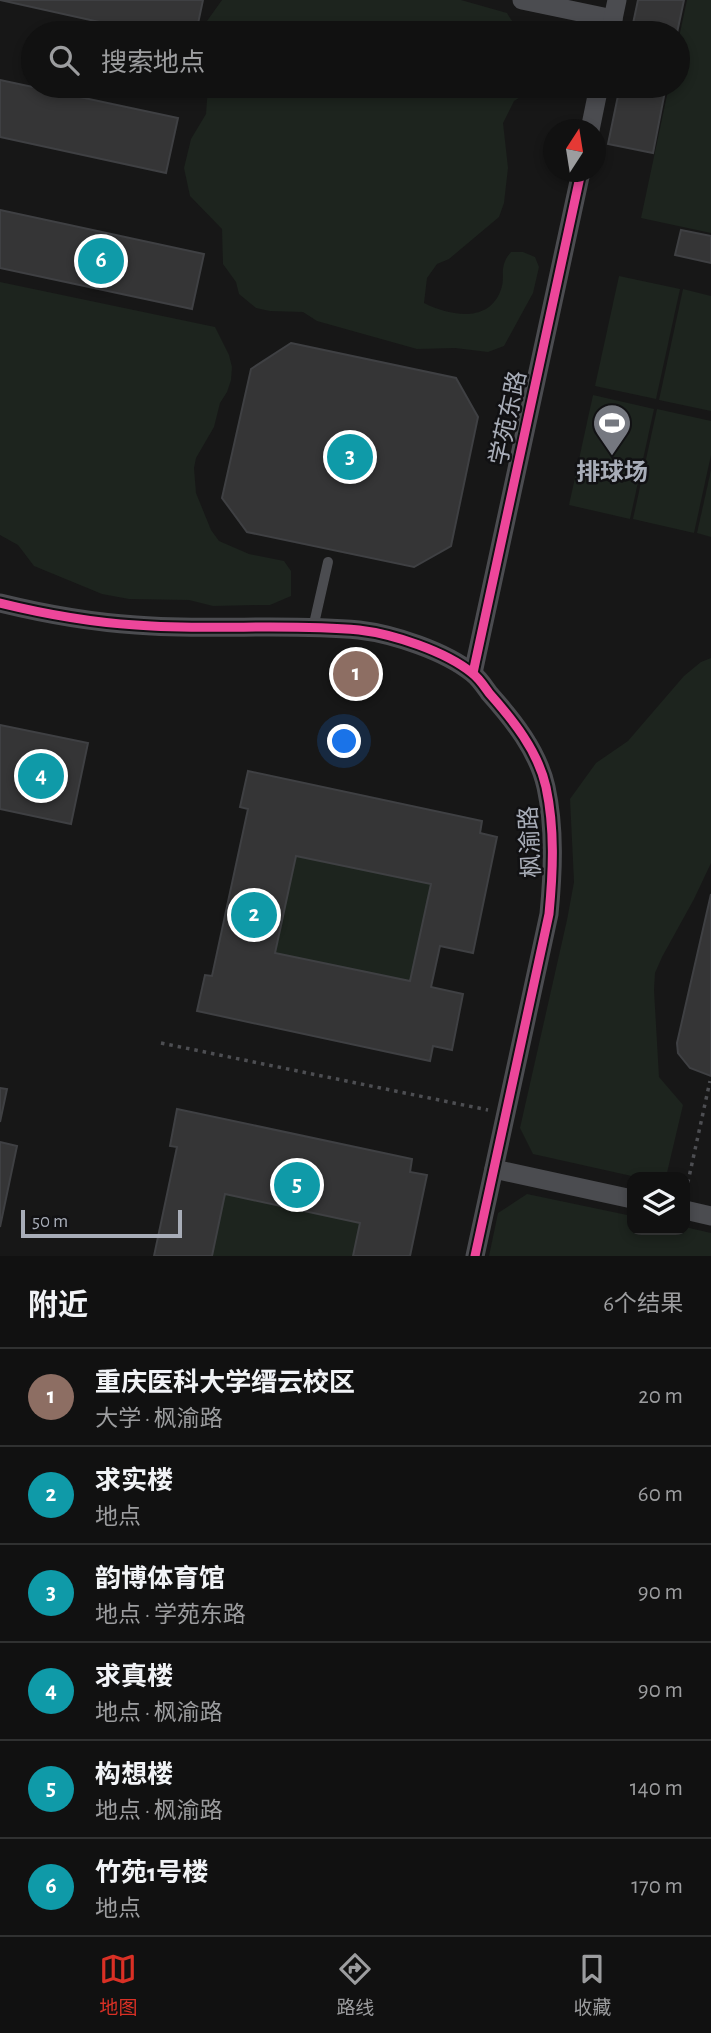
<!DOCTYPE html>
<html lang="zh">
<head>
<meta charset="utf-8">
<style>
  :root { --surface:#111; --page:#1e1f1f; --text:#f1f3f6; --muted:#9c9d9f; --line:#303131; --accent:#d93025 }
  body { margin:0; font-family:"Alegreya Sans","Noto Sans SC",sans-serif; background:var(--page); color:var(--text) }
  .controls { position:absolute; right:21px; bottom:21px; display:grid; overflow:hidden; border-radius:14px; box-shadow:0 4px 10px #0003 }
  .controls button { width:63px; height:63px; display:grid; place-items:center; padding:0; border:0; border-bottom:2px solid var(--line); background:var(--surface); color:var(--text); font:35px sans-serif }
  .compass { position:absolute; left:543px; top:119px; width:63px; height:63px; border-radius:50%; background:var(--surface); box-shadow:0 4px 10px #0003; rotate:12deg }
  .scale { position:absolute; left:21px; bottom:18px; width:161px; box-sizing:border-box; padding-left:7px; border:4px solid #a8adb8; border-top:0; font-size:19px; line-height:24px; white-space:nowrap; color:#a8adb8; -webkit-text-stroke:5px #111113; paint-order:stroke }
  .you { position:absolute; left:345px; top:742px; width:24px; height:24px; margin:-18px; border:5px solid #fff; border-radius:50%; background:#1a73e8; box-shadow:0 0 0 10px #1a73e833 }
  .badge { display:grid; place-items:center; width:46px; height:46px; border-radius:50%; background:var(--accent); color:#fff; font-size:23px; font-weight:700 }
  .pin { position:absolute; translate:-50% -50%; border:4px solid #fff; box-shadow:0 2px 7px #0006 }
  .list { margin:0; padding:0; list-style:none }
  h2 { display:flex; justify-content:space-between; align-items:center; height:91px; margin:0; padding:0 28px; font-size:30px }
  h2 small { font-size:23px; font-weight:400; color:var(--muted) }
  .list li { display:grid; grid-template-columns:46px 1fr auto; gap:21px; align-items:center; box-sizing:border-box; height:98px; padding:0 28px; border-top:2px solid var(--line) }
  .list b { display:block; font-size:26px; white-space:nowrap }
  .list p { margin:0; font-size:23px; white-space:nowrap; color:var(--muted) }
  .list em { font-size:23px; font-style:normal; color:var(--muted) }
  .icon { flex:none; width:38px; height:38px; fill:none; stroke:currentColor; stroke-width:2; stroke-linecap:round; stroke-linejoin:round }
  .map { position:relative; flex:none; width:711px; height:1256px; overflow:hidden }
  .search { position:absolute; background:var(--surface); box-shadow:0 4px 10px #0003; left:21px; right:21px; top:21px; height:77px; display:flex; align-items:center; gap:18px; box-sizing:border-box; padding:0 24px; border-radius:38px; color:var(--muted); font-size:26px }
  .sheet { height:679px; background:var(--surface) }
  nav { display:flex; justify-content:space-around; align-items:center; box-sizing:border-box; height:98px; border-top:2px solid var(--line); background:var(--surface); font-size:19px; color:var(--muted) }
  nav a { display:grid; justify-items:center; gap:4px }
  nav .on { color:var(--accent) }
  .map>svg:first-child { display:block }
</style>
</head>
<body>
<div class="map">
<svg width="711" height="1256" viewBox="0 0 711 1256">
  <rect width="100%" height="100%" fill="#171717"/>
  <g fill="#1d241e">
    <path d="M222,0H461L507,13C514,26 527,39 544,31C551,27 545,27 554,26C563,24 573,29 581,33H203L207,21Z"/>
    <polygon points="687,0 711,0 711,233 641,218 669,86 678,86 678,42"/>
    <path d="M208,86H569L559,91H530L514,101L503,123L508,168L504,203L499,217L449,259L437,264L427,278L424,303C448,315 487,324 500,292C507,277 497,268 511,252H523L535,257L539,267L533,293L504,346L488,352L455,348L417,349L317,321L303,312L270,311L256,308L239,294L236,282L223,264L222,229L190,196L184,168L191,139L206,114Z"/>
    <polygon points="619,276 680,289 656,399 595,386"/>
    <polygon points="0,282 215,327 229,355 232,367 231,380 227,392 220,403 214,427 196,458 194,468 196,493 211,530 219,541 249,554 284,561 291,571 291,596 270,605 260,605 213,606 189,600 129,599 102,594 34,566 18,545 0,535"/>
    <polygon points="683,289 711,296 711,411 659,400"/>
    <polygon points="593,395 654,409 630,519 569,505"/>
    <polygon points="657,409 711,421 711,455 694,533 633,519"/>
    <polygon points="711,470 711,537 697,533"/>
    <polygon points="711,658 711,863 694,899 662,957 655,973 654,990 659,1077 683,1105 666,1177 636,1177 533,1154 520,1128 567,920 574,882 570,799 596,763 628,741 684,676 701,662"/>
    <polygon points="296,856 431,884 410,981 275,953"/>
    <polygon points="225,1194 360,1223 353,1256 212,1256"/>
    <polygon points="527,1194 632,1216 632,1230 685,1230 685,1227 711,1233 711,1256 489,1256 498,1213"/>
  </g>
  <g fill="#353536" stroke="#3f4043" stroke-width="2" fill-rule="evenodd">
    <polygon points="0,0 203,0 196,33 149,33"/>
    <polygon points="638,0 684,0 677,33 631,33"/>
    <polygon points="0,80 178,118 166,173 0,137"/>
    <polygon points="620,86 666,86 653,153 608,144"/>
    <polygon points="0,210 204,254 192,309 0,268"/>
    <polygon points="681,230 711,236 711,263 675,255"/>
    <polygon points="291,343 456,378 478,417 451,546 414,567 247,532 222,498 251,369"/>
    <polygon points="0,725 88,743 71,824 0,809"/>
    <path d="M248,771L482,821L480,833L497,837L473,953L440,946L431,987L463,994L452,1050L433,1046L430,1061L197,1011L205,975L212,976L248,809L240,807ZM296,856L431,884L410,981L275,953Z"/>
    <polygon points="711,894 711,1076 690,1068 678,1053 677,1043"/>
    <polygon points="0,1088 7,1089 0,1122"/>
    <polygon points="177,1109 412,1159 410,1172 427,1175 410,1256 353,1256 360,1223 225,1194 212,1256 154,1256 177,1147 170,1146"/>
    <polygon points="0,1142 17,1146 0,1227"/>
  </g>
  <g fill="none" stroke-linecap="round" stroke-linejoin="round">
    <g stroke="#4d4e52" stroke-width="3.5" stroke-dasharray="3.5 5" stroke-linecap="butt">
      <polyline points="161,1043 488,1110"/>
      <polyline points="686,1191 710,1081"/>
    </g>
    <polyline stroke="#4b4c50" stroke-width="10" points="313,628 328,562"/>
    <g stroke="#4b4c50" stroke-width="19">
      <polyline points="522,0 613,19"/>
      <polyline points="610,33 617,0"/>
      <polyline points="590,130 599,86"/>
      <path d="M0,603C45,614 90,622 136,625C210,631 285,623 359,630C393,634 445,651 472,673C479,678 484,686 489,693C513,720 538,751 546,787C555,829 553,872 549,914L475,1256"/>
      <polyline points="473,673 581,172"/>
      <polyline points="494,1169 632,1199"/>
      <polyline points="685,1210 711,1216"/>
    </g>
    <defs>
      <g id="cycleway">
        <path d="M0,603C45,614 90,622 136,625C210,631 285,623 359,630C393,634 445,651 472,673C479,678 484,686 489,693C513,720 538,751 546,787C555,829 553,872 549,914L475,1256"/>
        <polyline points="473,673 581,172"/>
      </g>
    </defs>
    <use href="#cycleway" stroke="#111113" stroke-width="13"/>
    <use href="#cycleway" stroke="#ed469a" stroke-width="9"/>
  </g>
  <defs>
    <symbol id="stadium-pin" viewBox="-11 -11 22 30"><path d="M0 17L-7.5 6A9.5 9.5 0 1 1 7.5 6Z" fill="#757880" stroke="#111113"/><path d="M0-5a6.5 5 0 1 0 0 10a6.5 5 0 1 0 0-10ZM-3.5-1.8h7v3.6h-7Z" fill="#fff"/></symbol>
  </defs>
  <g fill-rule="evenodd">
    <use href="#stadium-pin" x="590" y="401" width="44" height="60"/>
  </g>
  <g text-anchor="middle" stroke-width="5" stroke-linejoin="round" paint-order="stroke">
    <g font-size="24" fill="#a8adb8" stroke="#111113">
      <text transform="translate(508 418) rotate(-78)" y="8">学苑东路</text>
      <text transform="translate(530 842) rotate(-93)" y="8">枫渝路</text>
    </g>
    <g font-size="24" font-weight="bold" fill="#a8adb8" stroke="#111113">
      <text x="612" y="480">排球场</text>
    </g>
  </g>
</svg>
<div class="controls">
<button><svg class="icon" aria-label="layers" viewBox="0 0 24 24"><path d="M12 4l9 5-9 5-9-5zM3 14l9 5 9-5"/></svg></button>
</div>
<svg class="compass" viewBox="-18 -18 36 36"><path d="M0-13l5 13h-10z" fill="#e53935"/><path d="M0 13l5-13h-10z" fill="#9c9d9f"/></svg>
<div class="scale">50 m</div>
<div class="you"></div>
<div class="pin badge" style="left:356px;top:674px;background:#8d6e63">1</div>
<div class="pin badge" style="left:254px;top:915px;background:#0f9aa8">2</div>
<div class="pin badge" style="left:350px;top:457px;background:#0f9aa8">3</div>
<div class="pin badge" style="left:41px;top:776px;background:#0f9aa8">4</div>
<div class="pin badge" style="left:297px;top:1185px;background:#0f9aa8">5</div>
<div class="pin badge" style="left:101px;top:261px;background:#0f9aa8">6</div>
<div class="search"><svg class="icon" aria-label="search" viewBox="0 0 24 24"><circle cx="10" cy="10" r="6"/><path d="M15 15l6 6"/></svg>搜索地点</div>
</div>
<section class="sheet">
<h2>附近<small>6个结果</small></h2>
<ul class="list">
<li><span class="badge" style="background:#8d6e63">1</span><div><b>重庆医科大学缙云校区</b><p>大学 · 枫渝路</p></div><em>20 m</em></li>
<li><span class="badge" style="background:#0f9aa8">2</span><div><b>求实楼</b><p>地点</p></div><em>60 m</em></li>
<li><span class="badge" style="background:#0f9aa8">3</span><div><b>韵博体育馆</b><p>地点 · 学苑东路</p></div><em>90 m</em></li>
<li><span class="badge" style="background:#0f9aa8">4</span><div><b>求真楼</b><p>地点 · 枫渝路</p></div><em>90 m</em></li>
<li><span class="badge" style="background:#0f9aa8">5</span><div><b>构想楼</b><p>地点 · 枫渝路</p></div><em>140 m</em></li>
<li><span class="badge" style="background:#0f9aa8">6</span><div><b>竹苑1号楼</b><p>地点</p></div><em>170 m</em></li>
</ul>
</section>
<nav>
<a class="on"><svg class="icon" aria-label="map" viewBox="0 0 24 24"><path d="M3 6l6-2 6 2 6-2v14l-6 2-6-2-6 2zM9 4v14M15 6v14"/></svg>地图</a>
<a><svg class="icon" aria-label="directions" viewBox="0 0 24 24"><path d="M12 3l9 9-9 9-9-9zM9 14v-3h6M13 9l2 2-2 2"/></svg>路线</a>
<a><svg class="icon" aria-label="saved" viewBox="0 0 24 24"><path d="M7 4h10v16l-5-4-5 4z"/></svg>收藏</a>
</nav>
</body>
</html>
